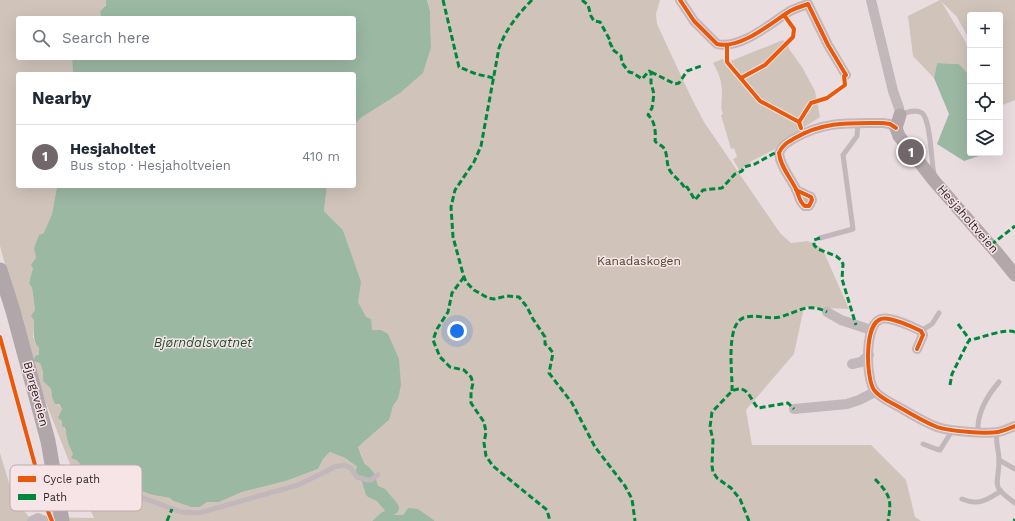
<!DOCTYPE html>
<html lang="en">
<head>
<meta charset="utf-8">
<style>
  :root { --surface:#fff; --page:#f6f6f7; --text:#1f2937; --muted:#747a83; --line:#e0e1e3; --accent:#71666a }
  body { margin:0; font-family:"Work Sans",sans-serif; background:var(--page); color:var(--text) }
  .controls { position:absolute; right:12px; top:12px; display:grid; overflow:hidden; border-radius:4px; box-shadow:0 4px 16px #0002 }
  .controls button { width:36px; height:36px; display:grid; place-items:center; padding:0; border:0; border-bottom:1px solid var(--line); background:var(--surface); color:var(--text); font:20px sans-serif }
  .you { position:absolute; left:457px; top:331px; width:14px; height:14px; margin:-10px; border:3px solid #fff; border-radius:50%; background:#1a73e8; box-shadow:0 0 0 6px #1a73e833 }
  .badge { display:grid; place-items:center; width:26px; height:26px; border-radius:50%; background:var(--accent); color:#fff; font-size:13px; font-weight:700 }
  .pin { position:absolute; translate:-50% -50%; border:2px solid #fff; box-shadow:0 1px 4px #0006 }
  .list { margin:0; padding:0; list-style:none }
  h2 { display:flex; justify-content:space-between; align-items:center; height:52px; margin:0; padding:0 16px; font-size:17px }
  h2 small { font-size:13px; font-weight:400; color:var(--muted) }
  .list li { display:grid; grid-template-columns:26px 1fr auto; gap:12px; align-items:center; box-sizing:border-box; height:64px; padding:0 16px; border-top:1px solid var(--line) }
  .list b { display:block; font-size:15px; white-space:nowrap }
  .list p { margin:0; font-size:13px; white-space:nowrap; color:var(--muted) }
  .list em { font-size:13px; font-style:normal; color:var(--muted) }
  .icon { flex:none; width:22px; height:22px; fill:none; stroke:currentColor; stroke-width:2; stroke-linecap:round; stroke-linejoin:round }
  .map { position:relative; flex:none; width:1015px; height:521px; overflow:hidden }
  .search { position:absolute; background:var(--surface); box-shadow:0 4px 16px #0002; left:16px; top:16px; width:340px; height:44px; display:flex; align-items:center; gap:10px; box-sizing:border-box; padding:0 14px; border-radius:4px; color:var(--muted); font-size:15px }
  .panel { position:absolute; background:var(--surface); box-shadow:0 4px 16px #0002; left:16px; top:72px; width:340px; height:116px; border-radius:4px }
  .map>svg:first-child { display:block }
</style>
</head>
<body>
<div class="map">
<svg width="1015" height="521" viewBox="0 0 1015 521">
  <rect width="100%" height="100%" fill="#e9dde0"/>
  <g fill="#d0c4ba">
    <polygon points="0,0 106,0 106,4 100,11 101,18 18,18 18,58 72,58 73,74 18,74 18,186 57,186 52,214 36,258 29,283 32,288 35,310 33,337 39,348 40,363 43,372 43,381 51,389 52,397 62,409 62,421 67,436 68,443 76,460 84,468 101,477 117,488 128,487 153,495 170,498 173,501 191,507 200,507 207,502 219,502 242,492 286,481 318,469 323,459 330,452 345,458 361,469 362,456 358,447 388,421 393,406 398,399 372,331 355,299 348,245 343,230 324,211 327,186 354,186 354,125 362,117 376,107 431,47 430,11 427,0 660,0 656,14 657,24 691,97 704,122 780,233 791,243 808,241 822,248 849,309 804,307 794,354 746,410 752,445 871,445 906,480 915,517 921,521 435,521 408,508 403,515 394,515 392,508 382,512 372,521 0,521 0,453 13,496 29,517 94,518 70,464 35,375 0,246"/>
    <polygon points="940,0 1015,0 1015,100 1000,106 1000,15 970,15 970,41 957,17 941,1 965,41 970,52 970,76 959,64 937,63 934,78 913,56 908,16"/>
    <path d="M783,40L784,42L786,41L789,49L802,67L815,91L820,117L794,134L775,149L750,162V164L739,170L733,159L737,157L734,148L731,149L721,115L723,114C720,108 722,101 722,94C722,82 719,73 713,63L722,59L728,62Z"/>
  </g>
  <g fill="#9bb8a3">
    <polygon points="106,0 427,0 430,11 431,47 423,73 400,93 362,117 354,125 354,74 73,74 72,58 354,58 354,18 101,18 100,11 106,5"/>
    <polygon points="937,63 959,64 970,76 970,153 980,153 979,156 964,161 937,144 949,114 934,78"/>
    <path d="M57,186H327L324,211L343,230L361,282L358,302L366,317L371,319L372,330H381L388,334L399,359L401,385L398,399L393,406L389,420L358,447L366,468L363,471L345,458L330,452L323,459L318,469L286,481L242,492L219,502H207L200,507H191L173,501L170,498L153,495L128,487L117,488L101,482V476L84,468L76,460L71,458L73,454L68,443L65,428L62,426V421L58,418L62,409L59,404H55L52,397L51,389L43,381V372L40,363L34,361L35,356L39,355V348C32,340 34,330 34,320L31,316L35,310L32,288L29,283L33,268L31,265L36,258L34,248L39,235L44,233L52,214Z"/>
    <polygon points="392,508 394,515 403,515 408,508 418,509 435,521 372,521 382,512"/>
  </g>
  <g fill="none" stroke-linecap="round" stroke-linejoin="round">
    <polyline stroke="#9bb8a3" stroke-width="14" points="363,471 368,477 372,491 381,495 392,508"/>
    <g stroke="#c2b7ba" stroke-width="5">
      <path d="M901,114C907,112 916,109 922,113C931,120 931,161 934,174"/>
      <polyline points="820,238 853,229 843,155 857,136 858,123"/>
      <polyline points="921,331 932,324 939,313"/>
      <path d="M978,431C977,412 987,396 999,382"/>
      <path d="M997,432C995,442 999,450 999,460C999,487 989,484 1015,503"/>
      <polyline points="923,444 936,449 940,450 952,431"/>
      <polyline points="999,460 1015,469"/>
      <path d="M962,499C978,506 987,500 1001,491"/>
      <polyline points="61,503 89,491 110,492 135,495 181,512 199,513 298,485 327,471 334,467 344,465 351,468 357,477 367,480 371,480 378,475"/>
    </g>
    <g stroke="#c2b7ba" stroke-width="10">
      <path d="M680,0L694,21L717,44C740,50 771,23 790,11C796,8 802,6 808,4L828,45L846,75"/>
      <polyline points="871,0 893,91 899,108 900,115"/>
      <path d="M796,190L811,197L812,200L809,206H805C799,202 799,195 796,189C790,177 780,166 779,153C782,145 788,142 795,138C824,121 850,123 883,123L890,124L896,128"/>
      <polyline points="827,312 841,320 871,330"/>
      <path d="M917,349L923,335L921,331C913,327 889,316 881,319C864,324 866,378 874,390C880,398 890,402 899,407C911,414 924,422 937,427C948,431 986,434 998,432C1004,431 1010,428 1015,426"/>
      <polyline points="852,364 861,362 869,355"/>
      <polyline points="794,409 847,404 859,400 875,392"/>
      <polyline points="32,521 38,518 45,521"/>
    </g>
    <polyline stroke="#b3a7aa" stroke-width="13" points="900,115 896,128 899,136 935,182 998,254 1015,275"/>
    <polyline stroke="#b1a6a9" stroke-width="15" points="0,270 13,311 48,441 62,521"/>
    <g stroke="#00873e" stroke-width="3" stroke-dasharray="6 3" stroke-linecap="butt">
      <polyline points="443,0 459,67 476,74 494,78"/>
      <path d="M532,0C518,14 506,29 499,48L481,146L474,162L455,190L451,207L453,237L463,274L466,282L474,290L488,298L494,299L507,296L519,297L527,307L533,319L545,337V344L548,346L553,353L549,373L572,403L595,447L625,486L632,499L635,521"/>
      <path d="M582,0L588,5L591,16L594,21L600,22L611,42L610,43L612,47V49L621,56L622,63L629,72L633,73L642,79L649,71L651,72V83L654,94L652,108L648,115C655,121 656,132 655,141C657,144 661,145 663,147C668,153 666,162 669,169C673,177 682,181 685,189L687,187L695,200L703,190L722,188L735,174L742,171L744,167L755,164L780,150"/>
      <polyline points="651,72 675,84 679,83 687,71 701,66"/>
      <polyline points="820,238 814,240 814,245 818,249 836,256 841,260 843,264 842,279 856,325"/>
      <polyline points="991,245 1015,226"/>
      <polyline points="464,277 452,293 448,312 437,329 433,340 440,357 450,367 464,370 471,377 473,383 471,392 471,403 484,422 486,432 484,443 486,456 493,466 547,510 550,521"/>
      <polyline points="958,324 970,340"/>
      <path d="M950,385L952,374L968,342L970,340C981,338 1005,328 1015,332"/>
      <path d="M732,391C733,375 724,321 746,317C757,314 769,320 780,317C798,312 808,302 827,312"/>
      <path d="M875,479C890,495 892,499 888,521"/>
      <polyline points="167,521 172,509"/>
      <path d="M749,521L740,499L731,488L717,478L713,472L712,466L713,440L710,427L712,412L732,391C748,383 750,400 758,408L788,403L794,409"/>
      <polyline points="1014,521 1015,519"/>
    </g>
    <defs>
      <g id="cycleway">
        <path d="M680,0L694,21L717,44C740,50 771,23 790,11C796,8 802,6 808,4L828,45L846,75L844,76L845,85L827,98L811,103L799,122"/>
        <polyline points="727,45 727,62 760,101 799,122 801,128"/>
        <polyline points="741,78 765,65 793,37 794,29 784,15"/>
        <path d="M796,190L811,197L812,200L809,206H805C799,202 799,195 796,189C790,177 780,166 779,153C782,145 788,142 795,138C824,121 850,123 883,123L890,124L896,128"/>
        <polyline points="0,337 47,509 52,521"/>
        <path d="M917,349L923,335L921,331C913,327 889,316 881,319C864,324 866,378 874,390C880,398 890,402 899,407C911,414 924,422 937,427C948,431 986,434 998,432C1004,431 1010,428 1015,426"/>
      </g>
    </defs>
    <use href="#cycleway" stroke="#f7e4e7" stroke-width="6"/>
    <use href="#cycleway" stroke="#e8590c" stroke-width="4"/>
  </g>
  <g text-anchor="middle" stroke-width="3" stroke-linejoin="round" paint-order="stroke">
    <g font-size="12" fill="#31262a" stroke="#f7e4e7">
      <text transform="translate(968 219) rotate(49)" y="4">Hesjaholtveien</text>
      <text transform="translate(36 394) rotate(75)" y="4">Bjørgeveien</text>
    </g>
    <g font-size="12" fill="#4d422c" stroke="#f7e4e7">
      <text x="639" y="265">Kanadaskogen</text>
    </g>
    <g font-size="13" font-style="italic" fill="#1f4f30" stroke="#f7e4e7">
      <text x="203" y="347">Bjørndalsvatnet</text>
    </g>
  </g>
  <rect x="10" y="465" width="132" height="46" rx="6" fill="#f7e4e7" stroke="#bcabae" stroke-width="1"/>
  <rect x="18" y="476" width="18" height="6" fill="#e8590c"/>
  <rect x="18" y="494" width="18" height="6" fill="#00873e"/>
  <g font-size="11" fill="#31262a">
    <text x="43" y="483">Cycle path</text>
    <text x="43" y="501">Path</text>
  </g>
</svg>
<div class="controls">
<button>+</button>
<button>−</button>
<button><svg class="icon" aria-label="locate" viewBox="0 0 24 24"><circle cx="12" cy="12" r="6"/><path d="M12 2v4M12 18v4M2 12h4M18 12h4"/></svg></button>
<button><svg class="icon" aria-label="layers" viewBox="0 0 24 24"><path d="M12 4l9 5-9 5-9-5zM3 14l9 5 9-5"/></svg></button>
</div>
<div class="you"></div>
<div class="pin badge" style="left:911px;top:152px">1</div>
<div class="search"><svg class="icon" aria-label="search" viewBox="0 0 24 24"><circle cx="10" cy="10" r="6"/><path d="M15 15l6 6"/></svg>Search here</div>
<section class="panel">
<h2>Nearby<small></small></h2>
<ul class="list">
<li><span class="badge">1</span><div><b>Hesjaholtet</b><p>Bus stop · Hesjaholtveien</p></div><em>410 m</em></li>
</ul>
</section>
</div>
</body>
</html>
